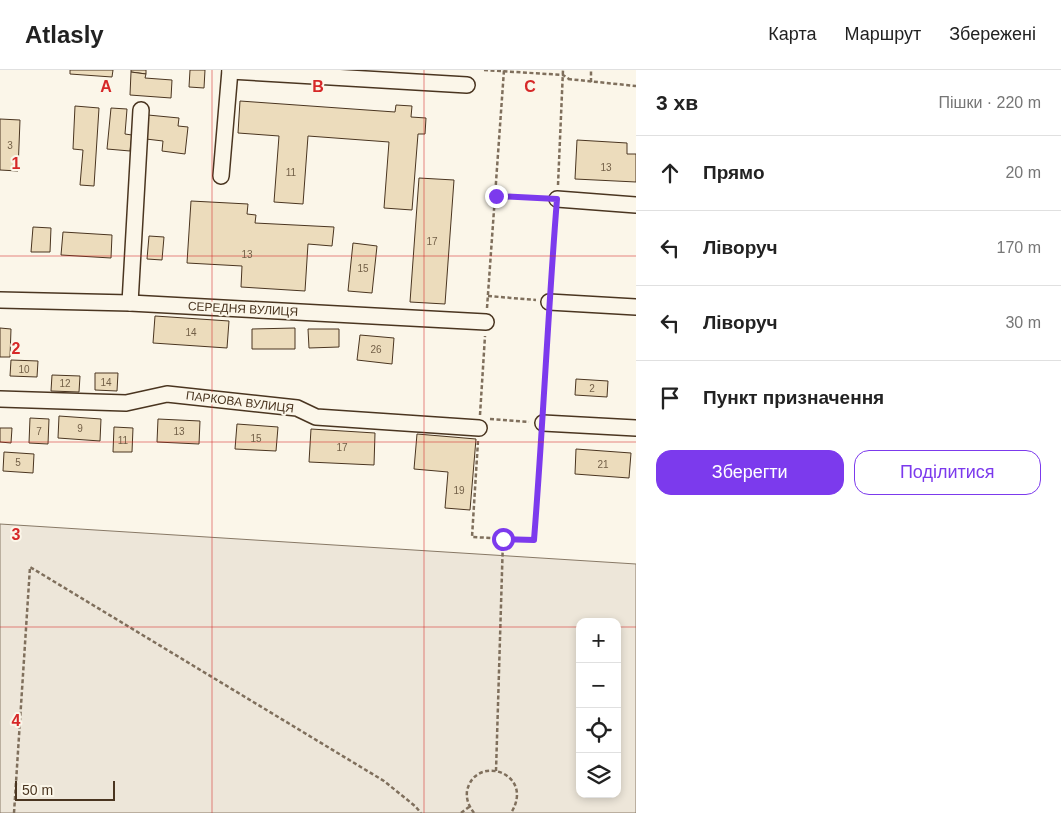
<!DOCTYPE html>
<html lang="uk">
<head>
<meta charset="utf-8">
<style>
  :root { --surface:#fff; --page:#f2f2f2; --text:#222; --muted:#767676; --line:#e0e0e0; --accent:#7c3aed }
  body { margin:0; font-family:Helvetica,sans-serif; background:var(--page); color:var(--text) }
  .controls { position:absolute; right:15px; bottom:15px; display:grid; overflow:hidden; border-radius:10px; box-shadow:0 2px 8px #0003 }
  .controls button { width:45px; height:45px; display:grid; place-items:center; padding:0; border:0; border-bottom:1px solid var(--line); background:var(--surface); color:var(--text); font:25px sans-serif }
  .scale { position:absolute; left:15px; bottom:12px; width:100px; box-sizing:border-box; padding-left:5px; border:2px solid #4a3520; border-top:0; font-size:14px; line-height:18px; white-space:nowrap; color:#4a3520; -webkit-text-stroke:4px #fbf6e9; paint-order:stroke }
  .stop { position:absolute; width:15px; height:15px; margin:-11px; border:4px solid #7c3aed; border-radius:50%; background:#fff }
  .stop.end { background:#7c3aed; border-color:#fff; box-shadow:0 1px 5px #0008 }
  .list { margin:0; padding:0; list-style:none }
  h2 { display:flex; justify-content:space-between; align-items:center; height:65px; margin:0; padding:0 20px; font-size:21px }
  h2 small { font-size:16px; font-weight:400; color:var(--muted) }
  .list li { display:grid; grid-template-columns:32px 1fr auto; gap:15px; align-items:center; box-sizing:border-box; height:75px; padding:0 20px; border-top:1px solid var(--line) }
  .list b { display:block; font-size:19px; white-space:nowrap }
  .list em { font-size:16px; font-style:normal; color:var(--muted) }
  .actions { display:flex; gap:10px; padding:15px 20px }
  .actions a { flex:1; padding:11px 0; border:1px solid var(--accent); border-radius:15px; text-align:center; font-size:18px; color:var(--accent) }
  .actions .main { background:var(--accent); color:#fff }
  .icon { flex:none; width:28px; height:28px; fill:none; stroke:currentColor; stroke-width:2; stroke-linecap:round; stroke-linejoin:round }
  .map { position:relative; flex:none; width:636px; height:743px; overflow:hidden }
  header { display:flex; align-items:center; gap:30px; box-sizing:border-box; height:70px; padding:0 25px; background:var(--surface); border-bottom:1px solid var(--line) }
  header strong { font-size:24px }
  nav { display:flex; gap:28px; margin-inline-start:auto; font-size:18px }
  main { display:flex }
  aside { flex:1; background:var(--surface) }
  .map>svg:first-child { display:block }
</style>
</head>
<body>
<header>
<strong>Atlasly</strong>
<nav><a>Карта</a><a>Маршрут</a><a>Збережені</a></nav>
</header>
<main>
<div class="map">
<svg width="636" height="743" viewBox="0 0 636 743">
  <rect width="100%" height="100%" fill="#fbf6e9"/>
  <path fill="#ede6d9" stroke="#887966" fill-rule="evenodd" d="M0,454L636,494V743H0ZM580,552H617V724H580Z"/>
  <g fill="#ecdcbc" stroke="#4a3520">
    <polygon points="70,0 113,0 112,7 70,4"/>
    <polygon points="131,0 146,0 146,4 131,2"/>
    <polygon points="190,0 205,0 204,18 189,17"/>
    <polygon points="131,2 146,4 145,8 172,10 171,28 130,25"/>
    <polygon points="240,31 395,42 396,35 412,36 411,47 426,48 425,64 418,64 412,140 384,138 389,72 308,66 303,134 274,132 279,66 238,63"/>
    <polygon points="75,36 99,38 94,116 80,115 83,80 73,79"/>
    <polygon points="111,38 127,39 125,64 132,65 130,81 107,79"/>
    <polygon points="148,45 179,48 178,56 188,57 185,84 162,81 163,71 146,69"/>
    <polygon points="0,49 20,50 18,101 0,100"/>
    <polygon points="577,70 627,73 627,84 636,84 636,112 575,109"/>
    <polygon points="419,108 454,110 445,234 410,232"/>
    <polygon points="191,131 248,134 247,144 256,145 255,153 334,157 332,176 308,174 305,221 241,217 242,196 187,193"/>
    <polygon points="33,157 51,158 50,182 31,182"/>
    <polygon points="63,162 112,165 111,188 61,185"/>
    <polygon points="149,166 164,167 162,190 147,189"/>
    <polygon points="353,173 377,176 372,223 348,221"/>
    <polygon points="155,246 229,251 227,278 153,273"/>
    <polygon points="0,258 11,259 10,287 0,287"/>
    <polygon points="295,258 295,279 252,279 252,259"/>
    <polygon points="308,259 339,259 339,277 309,278"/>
    <polygon points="360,265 394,268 392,294 357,290"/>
    <polygon points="11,290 38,291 37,307 10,306"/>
    <polygon points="95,303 118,303 117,321 95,320"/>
    <polygon points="52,305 80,306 79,322 51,321"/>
    <polygon points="576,309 608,311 607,327 575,325"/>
    <polygon points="59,346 101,349 100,371 58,368"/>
    <polygon points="30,348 49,349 48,374 29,373"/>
    <polygon points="158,349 200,351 199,374 157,372"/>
    <polygon points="237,354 278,357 276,381 235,379"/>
    <polygon points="114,357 133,358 132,382 113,382"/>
    <polygon points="0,358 12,358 11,373 0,372"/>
    <polygon points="311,359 375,363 374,395 309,392"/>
    <polygon points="417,364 476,369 470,440 445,438 448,402 414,399"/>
    <polygon points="576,379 631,383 629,408 575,404"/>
    <polygon points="4,382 34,384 33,403 3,401"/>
  </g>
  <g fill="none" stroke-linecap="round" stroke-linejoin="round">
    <defs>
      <g id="minor">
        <polyline points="230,1 467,15"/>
        <polyline points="221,106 230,0"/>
        <polyline points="557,129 636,135"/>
        <polyline points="0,230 130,233 486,252"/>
        <polyline points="549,232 636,237"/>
        <polyline points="130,233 141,40"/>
        <polyline points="0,329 126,333 167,324 297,338 316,347 479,358"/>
        <polyline points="543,353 636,358"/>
      </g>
    </defs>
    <use href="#minor" stroke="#4a3520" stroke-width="18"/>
    <g stroke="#7f6f5c" stroke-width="2.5" stroke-dasharray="4 2.5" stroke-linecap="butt">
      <polyline points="484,0 563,5 569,9"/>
      <polyline points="568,9 636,16"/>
      <polyline points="591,12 591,0"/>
      <polyline points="558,115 563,0"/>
      <polyline points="496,126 544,128"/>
      <polyline points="550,219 556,143"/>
      <polyline points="488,226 536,230"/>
      <polyline points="487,238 504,0"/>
      <polyline points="544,339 548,245"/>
      <polyline points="480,345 485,266"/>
      <polyline points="490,349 529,352"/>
      <polyline points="478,371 472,467 534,470 542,367"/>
      <polyline points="496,701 503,469"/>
      <polyline points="14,743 30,497 384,711 415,736 421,743"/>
      <polyline points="461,743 469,737"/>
      <path d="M474,743C469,736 466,730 467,721C475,683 536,703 511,743"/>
    </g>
    <use href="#minor" stroke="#fbf6e9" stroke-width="15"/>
  </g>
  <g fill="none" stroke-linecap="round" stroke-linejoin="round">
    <path stroke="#7c3aed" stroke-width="6" d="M496,126L557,129C548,242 543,356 534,470L503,469"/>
  </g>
  <path fill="none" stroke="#d62828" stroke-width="1" stroke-opacity="0.55" d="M212,0V743M424,0V743M0,186H636M0,372H636M0,557H580M617,557H636"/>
  <g text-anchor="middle" stroke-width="4" stroke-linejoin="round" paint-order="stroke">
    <g font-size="10" fill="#725f47">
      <text x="10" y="79">3</text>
      <text x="606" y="101">13</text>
      <text x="291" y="106">11</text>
      <text x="432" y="175">17</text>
      <text x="247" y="188">13</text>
      <text x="363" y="202">15</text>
      <text x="191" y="266">14</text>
      <text x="376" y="283">26</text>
      <text x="24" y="303">10</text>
      <text x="106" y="316">14</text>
      <text x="65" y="317">12</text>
      <text x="592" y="322">2</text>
      <text x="80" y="362">9</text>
      <text x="39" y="365">7</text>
      <text x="179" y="365">13</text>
      <text x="256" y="372">15</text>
      <text x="123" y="374">11</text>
      <text x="342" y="381">17</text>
      <text x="18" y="396">5</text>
      <text x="603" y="398">21</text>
      <text x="459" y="424">19</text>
    </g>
    <g font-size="12" fill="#4a3520" stroke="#fbf6e9">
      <text transform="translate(243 239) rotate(3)" y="4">СЕРЕДНЯ ВУЛИЦЯ</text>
      <text transform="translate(240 332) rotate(7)" y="4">ПАРКОВА ВУЛИЦЯ</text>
    </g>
  </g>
  <g font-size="16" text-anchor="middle" font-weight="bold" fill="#d62828" stroke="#fbf6e9" stroke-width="4" stroke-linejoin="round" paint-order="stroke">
    <text x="106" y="22">A</text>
    <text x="318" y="22">B</text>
    <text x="530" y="22">C</text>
    <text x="16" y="99">1</text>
    <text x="16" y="284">2</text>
    <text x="16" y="470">3</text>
    <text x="16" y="656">4</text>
  </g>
</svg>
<div class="controls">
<button>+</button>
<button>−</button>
<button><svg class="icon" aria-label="locate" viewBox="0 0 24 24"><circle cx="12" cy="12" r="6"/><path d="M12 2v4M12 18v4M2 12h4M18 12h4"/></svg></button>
<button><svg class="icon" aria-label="layers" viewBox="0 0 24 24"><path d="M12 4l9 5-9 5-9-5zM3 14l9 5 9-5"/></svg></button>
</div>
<div class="scale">50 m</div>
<div class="stop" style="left:503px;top:469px"></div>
<div class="stop end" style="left:496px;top:126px"></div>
</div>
<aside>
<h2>3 хв<small>Пішки · 220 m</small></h2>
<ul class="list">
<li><svg class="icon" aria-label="ahead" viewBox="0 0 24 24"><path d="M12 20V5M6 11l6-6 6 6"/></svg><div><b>Прямо</b></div><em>20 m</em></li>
<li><svg class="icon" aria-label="left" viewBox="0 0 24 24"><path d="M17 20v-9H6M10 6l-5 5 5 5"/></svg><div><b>Ліворуч</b></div><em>170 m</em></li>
<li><svg class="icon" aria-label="left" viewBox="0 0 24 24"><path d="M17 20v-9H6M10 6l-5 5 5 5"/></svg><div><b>Ліворуч</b></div><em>30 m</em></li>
<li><svg class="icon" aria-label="arrive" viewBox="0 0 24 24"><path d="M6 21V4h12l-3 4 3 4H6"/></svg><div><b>Пункт призначення</b></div></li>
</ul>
<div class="actions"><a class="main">Зберегти</a><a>Поділитися</a></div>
</aside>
</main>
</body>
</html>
